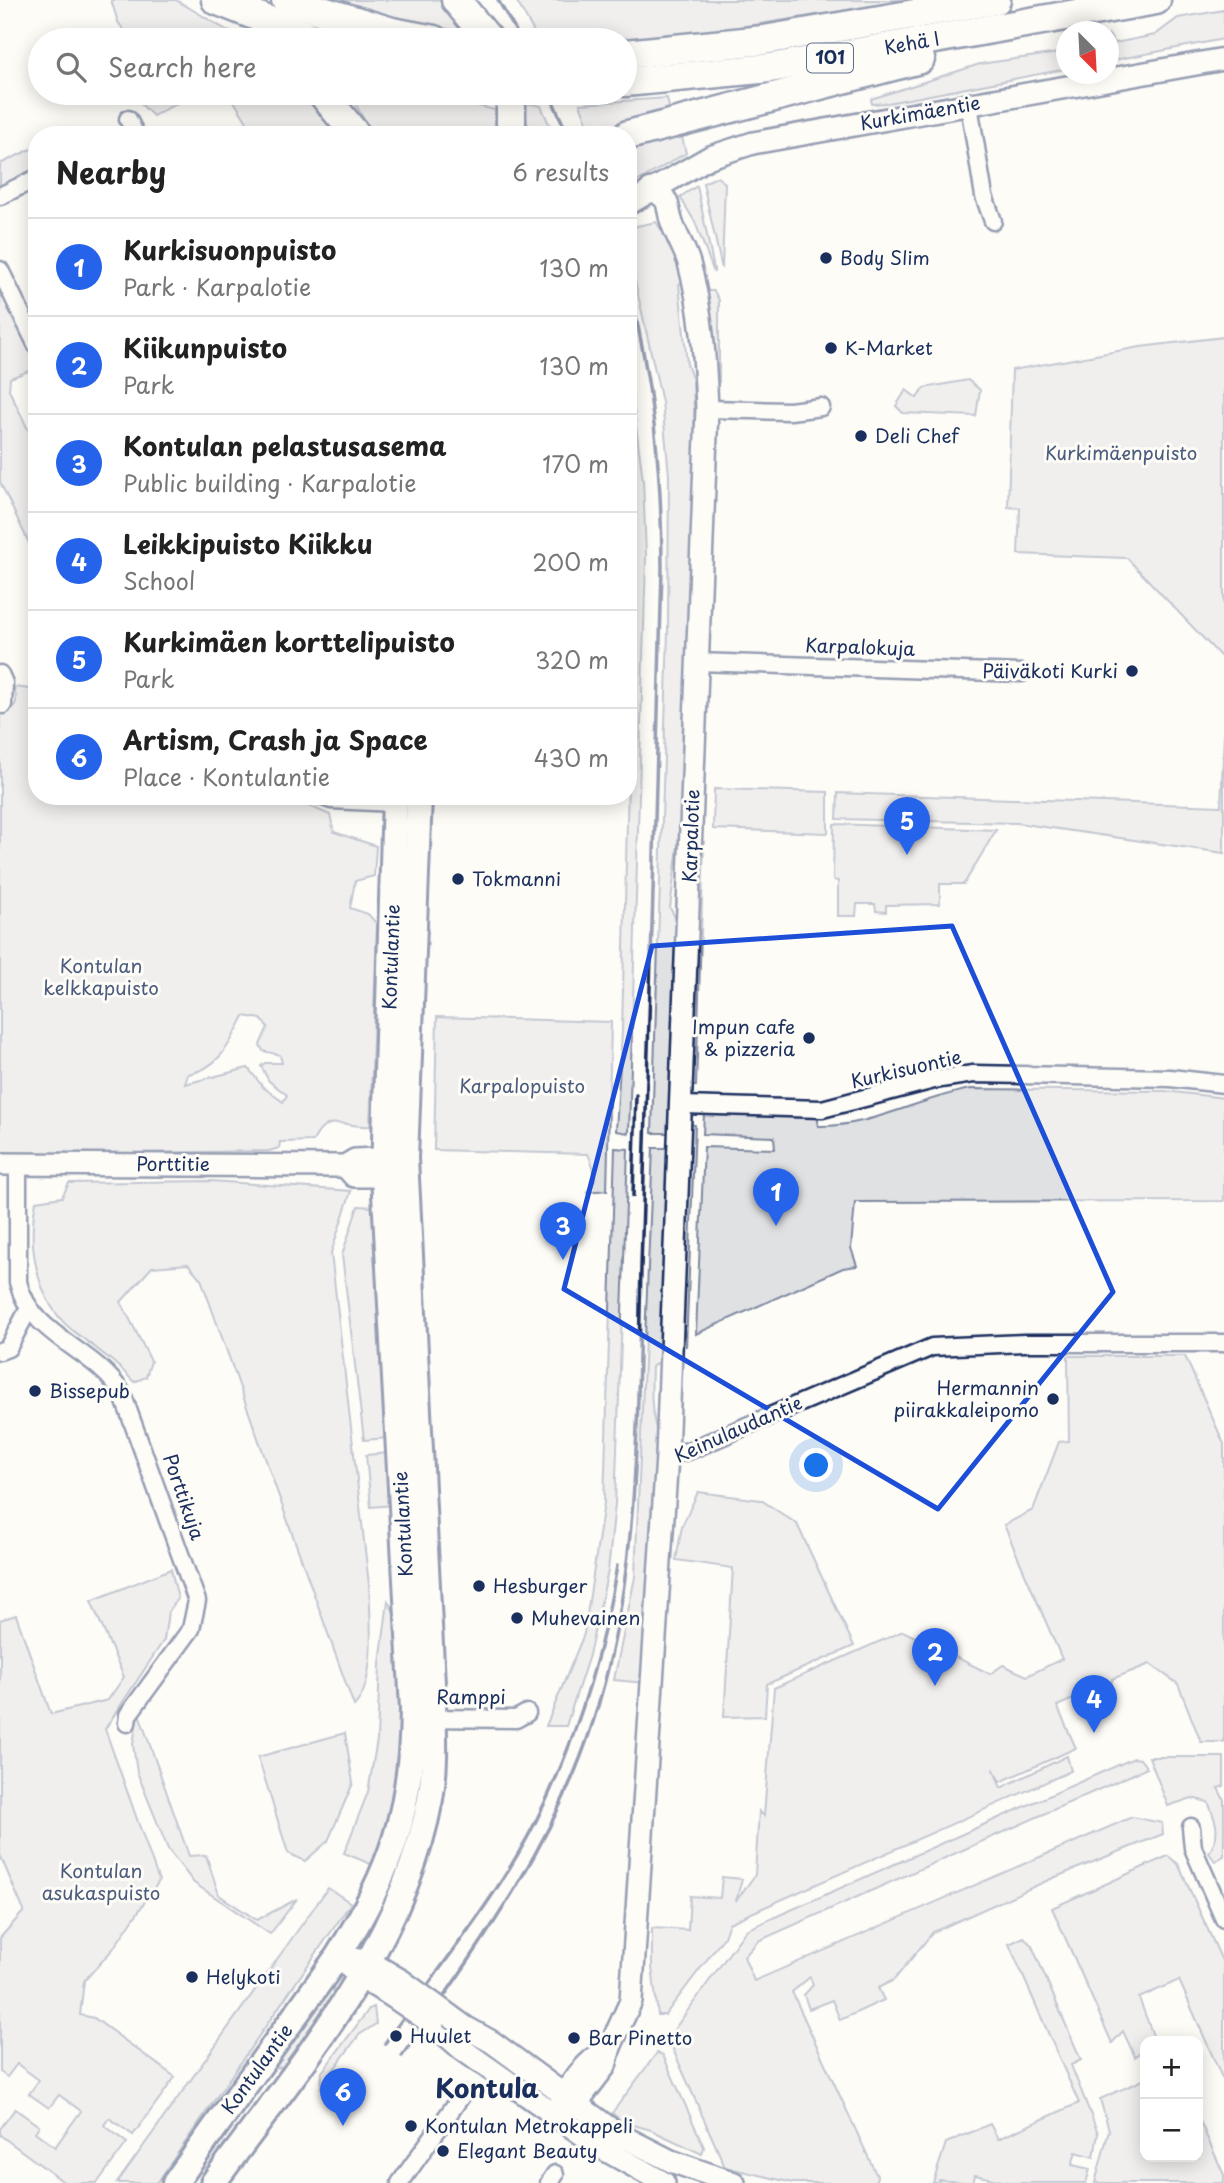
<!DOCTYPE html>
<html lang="en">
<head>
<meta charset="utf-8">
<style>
  :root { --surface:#fff; --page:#f6f6f6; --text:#222; --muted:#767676; --line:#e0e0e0; --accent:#2563eb }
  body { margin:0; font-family:"Playpen Sans",sans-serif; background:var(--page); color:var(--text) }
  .controls { position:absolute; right:21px; bottom:21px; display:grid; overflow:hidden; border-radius:14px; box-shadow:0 4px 18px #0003 }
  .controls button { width:63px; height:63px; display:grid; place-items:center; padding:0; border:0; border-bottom:2px solid var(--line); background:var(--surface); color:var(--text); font:35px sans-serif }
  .compass { position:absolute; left:1056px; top:21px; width:63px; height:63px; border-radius:50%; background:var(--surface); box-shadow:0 4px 18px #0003; rotate:156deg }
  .you { position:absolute; left:817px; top:1466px; width:24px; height:24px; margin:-18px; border:5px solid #fff; border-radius:50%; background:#1a73e8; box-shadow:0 0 0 10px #1a73e833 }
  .badge { display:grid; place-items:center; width:46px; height:46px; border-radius:50%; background:var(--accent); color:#fff; font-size:23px; font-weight:700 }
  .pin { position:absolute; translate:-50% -58px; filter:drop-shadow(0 2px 4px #0008) }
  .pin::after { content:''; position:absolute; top:37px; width:24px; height:21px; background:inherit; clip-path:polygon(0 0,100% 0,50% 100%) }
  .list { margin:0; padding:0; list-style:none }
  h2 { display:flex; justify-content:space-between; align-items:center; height:91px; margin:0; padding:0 28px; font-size:30px }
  h2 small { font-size:23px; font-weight:400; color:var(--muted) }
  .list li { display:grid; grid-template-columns:46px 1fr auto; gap:21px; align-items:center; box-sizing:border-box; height:98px; padding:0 28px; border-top:2px solid var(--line) }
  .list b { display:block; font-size:26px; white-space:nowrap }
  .list p { margin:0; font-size:23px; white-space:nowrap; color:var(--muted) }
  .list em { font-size:23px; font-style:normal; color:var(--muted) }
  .icon { flex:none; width:38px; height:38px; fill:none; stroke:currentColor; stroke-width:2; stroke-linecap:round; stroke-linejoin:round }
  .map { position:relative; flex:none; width:1224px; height:2183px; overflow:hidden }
  .search { position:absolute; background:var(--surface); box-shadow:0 4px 18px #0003; left:28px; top:28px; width:609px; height:77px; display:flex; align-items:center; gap:18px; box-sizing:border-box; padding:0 24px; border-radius:38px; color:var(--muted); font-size:26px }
  .panel { position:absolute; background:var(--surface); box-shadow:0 4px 18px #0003; left:28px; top:126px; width:609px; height:679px; border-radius:28px }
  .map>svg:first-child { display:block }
</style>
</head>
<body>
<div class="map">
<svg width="1224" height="2183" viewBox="0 0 1224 2183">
  <rect width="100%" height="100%" fill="#fdfcf7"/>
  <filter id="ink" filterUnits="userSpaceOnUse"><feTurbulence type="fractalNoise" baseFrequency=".0143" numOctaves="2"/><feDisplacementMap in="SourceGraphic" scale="14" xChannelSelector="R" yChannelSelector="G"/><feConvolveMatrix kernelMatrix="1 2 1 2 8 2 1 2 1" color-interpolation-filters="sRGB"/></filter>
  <g filter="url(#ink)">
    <g fill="#e0e1e3" stroke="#7e88a0" stroke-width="2" fill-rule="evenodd">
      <polygon points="111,0 176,0 243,40 131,40 118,22"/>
      <polygon points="317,0 446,0 477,34 362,14"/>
      <path d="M516,0H911C787,18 664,46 538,39Z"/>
      <polygon points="1224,10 1224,39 1109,61 1109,35 1115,43 1155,35 1178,18"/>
      <polygon points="1066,52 1066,69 888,103 872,104 871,99 980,64"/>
      <polygon points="140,93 196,93 153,116 140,103"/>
      <polygon points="229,93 310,93 347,135 255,135"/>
      <polygon points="361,93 425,93 495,110 495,135 372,135 354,101"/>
      <polygon points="667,98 671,116 602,135 592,135 580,104"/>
      <polygon points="522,102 541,106 554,135 530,135"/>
      <polygon points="680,130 686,153 628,187 628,145"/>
      <polygon points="37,146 37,172 0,188 0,164"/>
      <polygon points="717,177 725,183 722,269 703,183"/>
      <polygon points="697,186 714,269 714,273 695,222 680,197"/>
      <polygon points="656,222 674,248 686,282 679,284 687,364 693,381 695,441 684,827 679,838 670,908 675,917 679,936 673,1133 652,1133 668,632 669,475 662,402 628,250 628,233 637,226"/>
      <polygon points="0,288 37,364 37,368 10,378 9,390 37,448 37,560 0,482"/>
      <polygon points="702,291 714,291 719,300 719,382 715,386"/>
      <polygon points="1224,337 1224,660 1127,558 1018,554 1020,508 1008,507 1012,370 1140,347"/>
      <polygon points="628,364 643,480 646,557 629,1133 616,1131 622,1032 633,568"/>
      <polygon points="968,380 980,390 976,416 903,413 896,406 906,390 917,398 924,388"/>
      <path d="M14,687L37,690V796H286L330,815L334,832L376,846L374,876L355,881L350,908L368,914L377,924L370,1126C345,1128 328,1111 313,1141L280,1142L279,1148L269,1151L0,1155V711L6,712C19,705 17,701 14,687ZM244,1016L261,1019L268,1027L260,1045L263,1051L280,1055L282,1063H265L261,1066L269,1081L287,1095L283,1102L263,1087L248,1068L185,1084L188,1074C220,1068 230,1043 244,1016Z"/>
      <polygon points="1224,733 1224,853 1017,823 837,819 838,793 1221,806"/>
      <polygon points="714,789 828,792 828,833 713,829"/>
      <polygon points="834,824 996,830 964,884 940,884 940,904 886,905 886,912 876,911 875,904 857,904 856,916 838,916 838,881 833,880"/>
      <polygon points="699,842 704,842 696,1086 690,1086"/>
      <path d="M437,1017L611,1022L607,1190L586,1192C601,1182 593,1165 588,1154L434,1150Z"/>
      <path d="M971,1089L1165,1091L1224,1098V1201L855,1202L851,1248L857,1266L843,1268L696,1334L704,1147L775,1149L774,1137L703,1134L704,1114L818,1116V1126C872,1127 919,1098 971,1089Z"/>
      <polygon points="689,1124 695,1125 686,1347 683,1317"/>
      <polygon points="615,1148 628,1149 615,1504 608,1571 589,1655 566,1726 546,1726 584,1634 604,1503"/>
      <path d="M653,1148H673L666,1332L660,1360L652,1367C651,1391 650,1418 660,1440L645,1683L614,1680L635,1577Z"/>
      <path d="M211,1181L351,1191L331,1253L369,1585C370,1616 377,1684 354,1706L201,1279L188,1264L152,1267L121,1302L151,1361L146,1377L134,1382C114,1360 95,1348 72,1330C36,1301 27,1244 36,1201L62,1197L69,1183Z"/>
      <polygon points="358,1206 375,1207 388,1438 364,1440 342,1255"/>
      <polygon points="1068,1356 1185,1356 1224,1444 1224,1742 1201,1742 1178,1684 1150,1664 1112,1679 1112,1682 1057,1706 1076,1748 1000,1782 993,1768 1001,1788 1067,1756 1071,1771 729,1923 724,1937 665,2015 658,2015 652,1967 652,1928 688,1930 690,1896 720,1898 722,1877 742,1879 736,1901 755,1875 759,1811 764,1816 774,1688 903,1631 990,1674 1003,1665 1027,1676 1062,1659 1004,1525 1033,1510 1059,1442 1069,1441"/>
      <polygon points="389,1453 393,1505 371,1507 366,1455"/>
      <polygon points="698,1492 761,1500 797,1524 854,1646 767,1684 765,1716 724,1717 733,1568 676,1560 682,1526"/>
      <polygon points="171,1569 178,1599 168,1612 164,1640 105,1729 159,1881 113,1949 84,1981 80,2015 94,2018 175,2077 133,2135 109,2118 104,2125 127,2143 97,2183 65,2183 0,2135 0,2129 15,2109 39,2126 35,2132 55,2147 81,2111 59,2095 49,2108 29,2094 39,2080 17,2064 7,2077 0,2072 0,1938 24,1911 0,1855 0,1620 16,1615 51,1714 108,1700 124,1677 91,1601"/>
      <polygon points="388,1601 400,1623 404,1737 388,1830 373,1865 344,1853 368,1792 377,1740 380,1664"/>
      <polygon points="138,1711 189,1856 206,1855 219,1895 257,1920 297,1899 270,1934 194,1883 168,1849 137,1772 133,1745"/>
      <polygon points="345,1733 353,1783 328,1841 305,1861 288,1853 258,1757"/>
      <path d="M1149,1757H1224V1786L1218,1788L1224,1800V1856L1215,1861L1209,1853C1221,1833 1217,1823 1208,1802L1192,1798L1168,1806Z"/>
      <polygon points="1134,1758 1140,1759 1147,1768 758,1941 744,1957 754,1981 1132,1817 1162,1823 1163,1834 1053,1878 933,1932 894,1980 878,1988 884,2000 840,2020 832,2000 809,2009 804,1995 813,1985 810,1977 792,1992 877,2176 875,2183 793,2183 725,2167 668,2038 746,1930"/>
      <polygon points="1168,1856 1178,1864 1224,1965 1224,2082 1179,1980 1139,1998 1155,2041 1145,2041 1145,2049 1135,2057 1123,2031 1112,2043 1052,1908"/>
      <polygon points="328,1888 351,1903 157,2183 117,2183"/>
      <polygon points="1024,1937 1032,1946 1081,2060 1071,2065 1098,2133 1094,2157 1076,2152 1072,2165 1090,2169 1086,2183 1011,2183 975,2175 973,2183 939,2180 938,2183 933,2183 946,2143 990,2124 998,2139 1079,2103 1009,1944"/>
      <polygon points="332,1988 341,1993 284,2067 270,2068 326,1989"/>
      <polygon points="374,2007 376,2024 359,2035 321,2087 322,2072 369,2009"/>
      <polygon points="657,2053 663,2055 704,2147 702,2154 651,2130 623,2122 612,2113"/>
      <polygon points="1145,2079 1145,2157 1198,2157 1198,2117 1224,2175 1224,2183 1095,2183 1109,2130 1100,2099"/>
    </g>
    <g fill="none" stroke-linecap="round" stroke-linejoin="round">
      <defs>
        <g id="street">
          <polyline points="969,105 984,196 993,221"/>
          <polyline points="128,119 136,135"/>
          <polyline points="0,196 37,178"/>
          <polyline points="0,270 37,346"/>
          <polyline points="707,409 790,411 821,407"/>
          <polyline points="697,662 1022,673"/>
          <polyline points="0,674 4,683 3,705"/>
          <polyline points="321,796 331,800 395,803"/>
          <polyline points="682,1105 822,1109 934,1080 973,1074 1170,1078 1224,1084"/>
          <path d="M18,1165V1282C31,1337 93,1347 122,1393L197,1601L191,1629L128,1715L127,1723"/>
          <polyline points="0,1351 8,1348 28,1310"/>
          <polyline points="667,1456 688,1451 932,1347 1024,1343 1224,1343"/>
          <polyline points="426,1718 516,1719 527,1713"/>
          <polyline points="1191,1827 1193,1848 1224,1919"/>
          <polyline points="400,2183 462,2095"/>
          <polyline points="549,2183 555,2174"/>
        </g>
        <g id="secondary">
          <polyline points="628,204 710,157 753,143 1224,59"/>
          <polyline points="0,1164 345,1166 355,1160 398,1158"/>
          <polyline points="345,1166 354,1176 398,1176"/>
          <polyline points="338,1956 370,1962 402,1981"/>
          <polyline points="348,1965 360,1977 392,1996"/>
          <polyline points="433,2024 463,2050 600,2147 664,2183"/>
          <polyline points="465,2027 492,2042 616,2133 671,2161 734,2183"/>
          <path d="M559,2108C568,2083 588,2060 610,2047"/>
          <path d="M556,2117L576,2104L605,2066L610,2047L631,2001L667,1456L707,409C705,360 702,310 689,263C685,249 677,237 672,223C665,203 673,201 651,189"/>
        </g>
        <g id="primary">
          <path d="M175,2183L338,1956C392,1870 412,1811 413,1709L384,1176L395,796"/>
          <path d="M213,2183C300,2065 403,1947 430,1799C436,1767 434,1735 433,1703L405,1158L419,796"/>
        </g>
        <g id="highway">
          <polyline points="216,0 317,40"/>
          <polyline points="286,0 392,32 434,40"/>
          <polyline points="456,0 489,40"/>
          <polyline points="625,54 764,40 996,0"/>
          <polyline points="625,82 770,68 1156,0"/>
          <polyline points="322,93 356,135"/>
          <polyline points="511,93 511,135"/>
          <polyline points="628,135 920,59"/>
        </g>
      </defs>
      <use href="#street" stroke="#1b2f5e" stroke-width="21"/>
      <use href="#secondary" stroke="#1b2f5e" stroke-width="26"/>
      <use href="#primary" stroke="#1b2f5e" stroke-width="30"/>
      <use href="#highway" stroke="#1b2f5e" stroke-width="33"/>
      <use href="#street" stroke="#fdfcf7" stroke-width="16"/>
      <use href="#secondary" stroke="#fdfcf7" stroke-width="21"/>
      <use href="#primary" stroke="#fdfcf7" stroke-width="24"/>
      <use href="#highway" stroke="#fdfcf7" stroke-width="28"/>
      <g stroke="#1b2f5e" stroke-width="3.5">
        <polyline points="498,0 521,40"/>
        <polyline points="549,93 568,135"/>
        <polyline points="633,1196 636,1095"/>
        <path d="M385,2043C436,1972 495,1901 535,1823C576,1742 602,1656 617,1566"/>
        <path d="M402,2056C475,1952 551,1850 591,1728C644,1571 636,1400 642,1236C649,1014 657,791 662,569C662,469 652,379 628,282"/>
      </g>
      <defs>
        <g id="secondary-bridge">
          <polyline points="402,1981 465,2027"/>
          <polyline points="392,1996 433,2024"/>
        </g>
      </defs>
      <use href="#secondary-bridge" stroke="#1b2f5e" stroke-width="26" stroke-linecap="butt"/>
      <use href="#secondary-bridge" stroke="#fdfcf7" stroke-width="21"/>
    </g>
  </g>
  <path d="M0 0H1224V2183H0ZM952,926L1113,1292L938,1509L564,1289L652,946Z" fill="#fdfcf7" fill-opacity=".55" fill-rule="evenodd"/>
  <path fill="none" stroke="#1d4ed8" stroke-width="5" stroke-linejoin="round" d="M952,926L1113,1292L938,1509L564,1289L652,946Z"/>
  <g fill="#1b2f5e" stroke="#fdfcf7" stroke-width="2.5">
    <circle cx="826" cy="258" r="7"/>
    <circle cx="831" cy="348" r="7"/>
    <circle cx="861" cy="436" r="7"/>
    <circle cx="1132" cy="671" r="7"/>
    <circle cx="458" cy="879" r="7"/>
    <circle cx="809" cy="1038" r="7"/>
    <circle cx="35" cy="1391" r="7"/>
    <circle cx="1053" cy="1399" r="7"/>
    <circle cx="479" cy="1586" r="7"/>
    <circle cx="517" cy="1618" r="7"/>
    <circle cx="192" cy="1977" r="7"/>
    <circle cx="396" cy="2036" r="7"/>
    <circle cx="574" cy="2038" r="7"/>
    <circle cx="411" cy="2126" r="7"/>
    <circle cx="443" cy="2151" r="7"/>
  </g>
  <g text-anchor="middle" stroke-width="6" stroke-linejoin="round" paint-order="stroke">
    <rect fill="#fdfcf7" stroke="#5f6c8c" stroke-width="2" x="807" y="43.5" width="46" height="29" rx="5"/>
    <g font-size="18" font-weight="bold" fill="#1b2f5e">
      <text x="830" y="64">101</text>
    </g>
    <g font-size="19" fill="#1b2f5e" stroke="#fdfcf7">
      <text transform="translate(912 43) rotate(-10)" y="7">Kehä I</text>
      <text transform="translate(920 113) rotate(-10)" y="7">Kurkimäentie</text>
      <text transform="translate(860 647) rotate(2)" y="7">Karpalokuja</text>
      <text transform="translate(691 836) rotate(-88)" y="7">Karpalotie</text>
      <text transform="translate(391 957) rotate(-88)" y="7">Kontulantie</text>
      <text transform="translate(906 1069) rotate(-13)" y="7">Kurkisuontie</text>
      <text x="173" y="1171">Porttitie</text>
      <text transform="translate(738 1429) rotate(-24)" y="7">Keinulaudantie</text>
      <text transform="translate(184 1497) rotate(71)" y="7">Porttikuja</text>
      <text transform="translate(403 1524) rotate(-93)" y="7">Kontulantie</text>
      <text x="471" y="1704">Ramppi</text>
      <text transform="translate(257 2069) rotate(-54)" y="7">Kontulantie</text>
    </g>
    <g font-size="19" fill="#1b2f5e" stroke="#fdfcf7" text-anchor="start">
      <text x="840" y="265">Body Slim</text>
      <text x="845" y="355">K-Market</text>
      <text x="875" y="443">Deli Chef</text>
      <text x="1118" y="678" text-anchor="end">Päiväkoti Kurki</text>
      <text x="472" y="886">Tokmanni</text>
      <text x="795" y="1034" text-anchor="end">Impun cafe<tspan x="795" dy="22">&amp; pizzeria</tspan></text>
      <text x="1039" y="1395" text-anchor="end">Hermannin<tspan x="1039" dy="22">piirakkaleipomo</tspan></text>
      <text x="49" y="1398">Bissepub</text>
      <text x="493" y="1593">Hesburger</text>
      <text x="531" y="1625">Muhevainen</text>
      <text x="206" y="1984">Helykoti</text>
      <text x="410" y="2043">Huulet</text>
      <text x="588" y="2045">Bar Pinetto</text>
      <text x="425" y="2133">Kontulan Metrokappeli</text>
      <text x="457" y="2158">Elegant Beauty</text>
    </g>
    <g font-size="19" fill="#4c5c7f" stroke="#fdfcf7">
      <text x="1121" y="460">Kurkimäenpuisto</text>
      <text x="101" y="973">Kontulan<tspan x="101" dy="22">kelkkapuisto</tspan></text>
      <text x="522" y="1093">Karpalopuisto</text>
      <text x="101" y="1878">Kontulan<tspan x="101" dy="22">asukaspuisto</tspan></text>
    </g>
    <g font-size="26" font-weight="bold" fill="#1b2f5e" stroke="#fdfcf7">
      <text x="487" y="2098">Kontula</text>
    </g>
  </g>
</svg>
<div class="controls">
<button>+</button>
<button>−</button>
</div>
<svg class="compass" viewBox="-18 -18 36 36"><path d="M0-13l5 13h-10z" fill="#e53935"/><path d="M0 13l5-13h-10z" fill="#767676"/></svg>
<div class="you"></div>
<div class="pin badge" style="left:776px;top:1226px">1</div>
<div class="pin badge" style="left:935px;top:1686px">2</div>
<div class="pin badge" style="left:563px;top:1260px">3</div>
<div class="pin badge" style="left:1094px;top:1733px">4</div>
<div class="pin badge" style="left:907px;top:855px">5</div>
<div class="pin badge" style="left:343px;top:2126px">6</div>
<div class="search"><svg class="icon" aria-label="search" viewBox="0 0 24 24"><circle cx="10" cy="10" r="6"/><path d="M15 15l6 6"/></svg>Search here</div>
<section class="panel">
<h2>Nearby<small>6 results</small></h2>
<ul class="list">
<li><span class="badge">1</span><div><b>Kurkisuonpuisto</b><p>Park · Karpalotie</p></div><em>130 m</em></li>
<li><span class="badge">2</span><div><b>Kiikunpuisto</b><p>Park</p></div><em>130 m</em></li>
<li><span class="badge">3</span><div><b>Kontulan pelastusasema</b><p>Public building · Karpalotie</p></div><em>170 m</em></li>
<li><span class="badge">4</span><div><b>Leikkipuisto Kiikku</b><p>School</p></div><em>200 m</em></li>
<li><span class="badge">5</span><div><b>Kurkimäen korttelipuisto</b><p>Park</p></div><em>320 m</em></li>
<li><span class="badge">6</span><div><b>Artism, Crash ja Space</b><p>Place · Kontulantie</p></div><em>430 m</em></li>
</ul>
</section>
</div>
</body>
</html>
